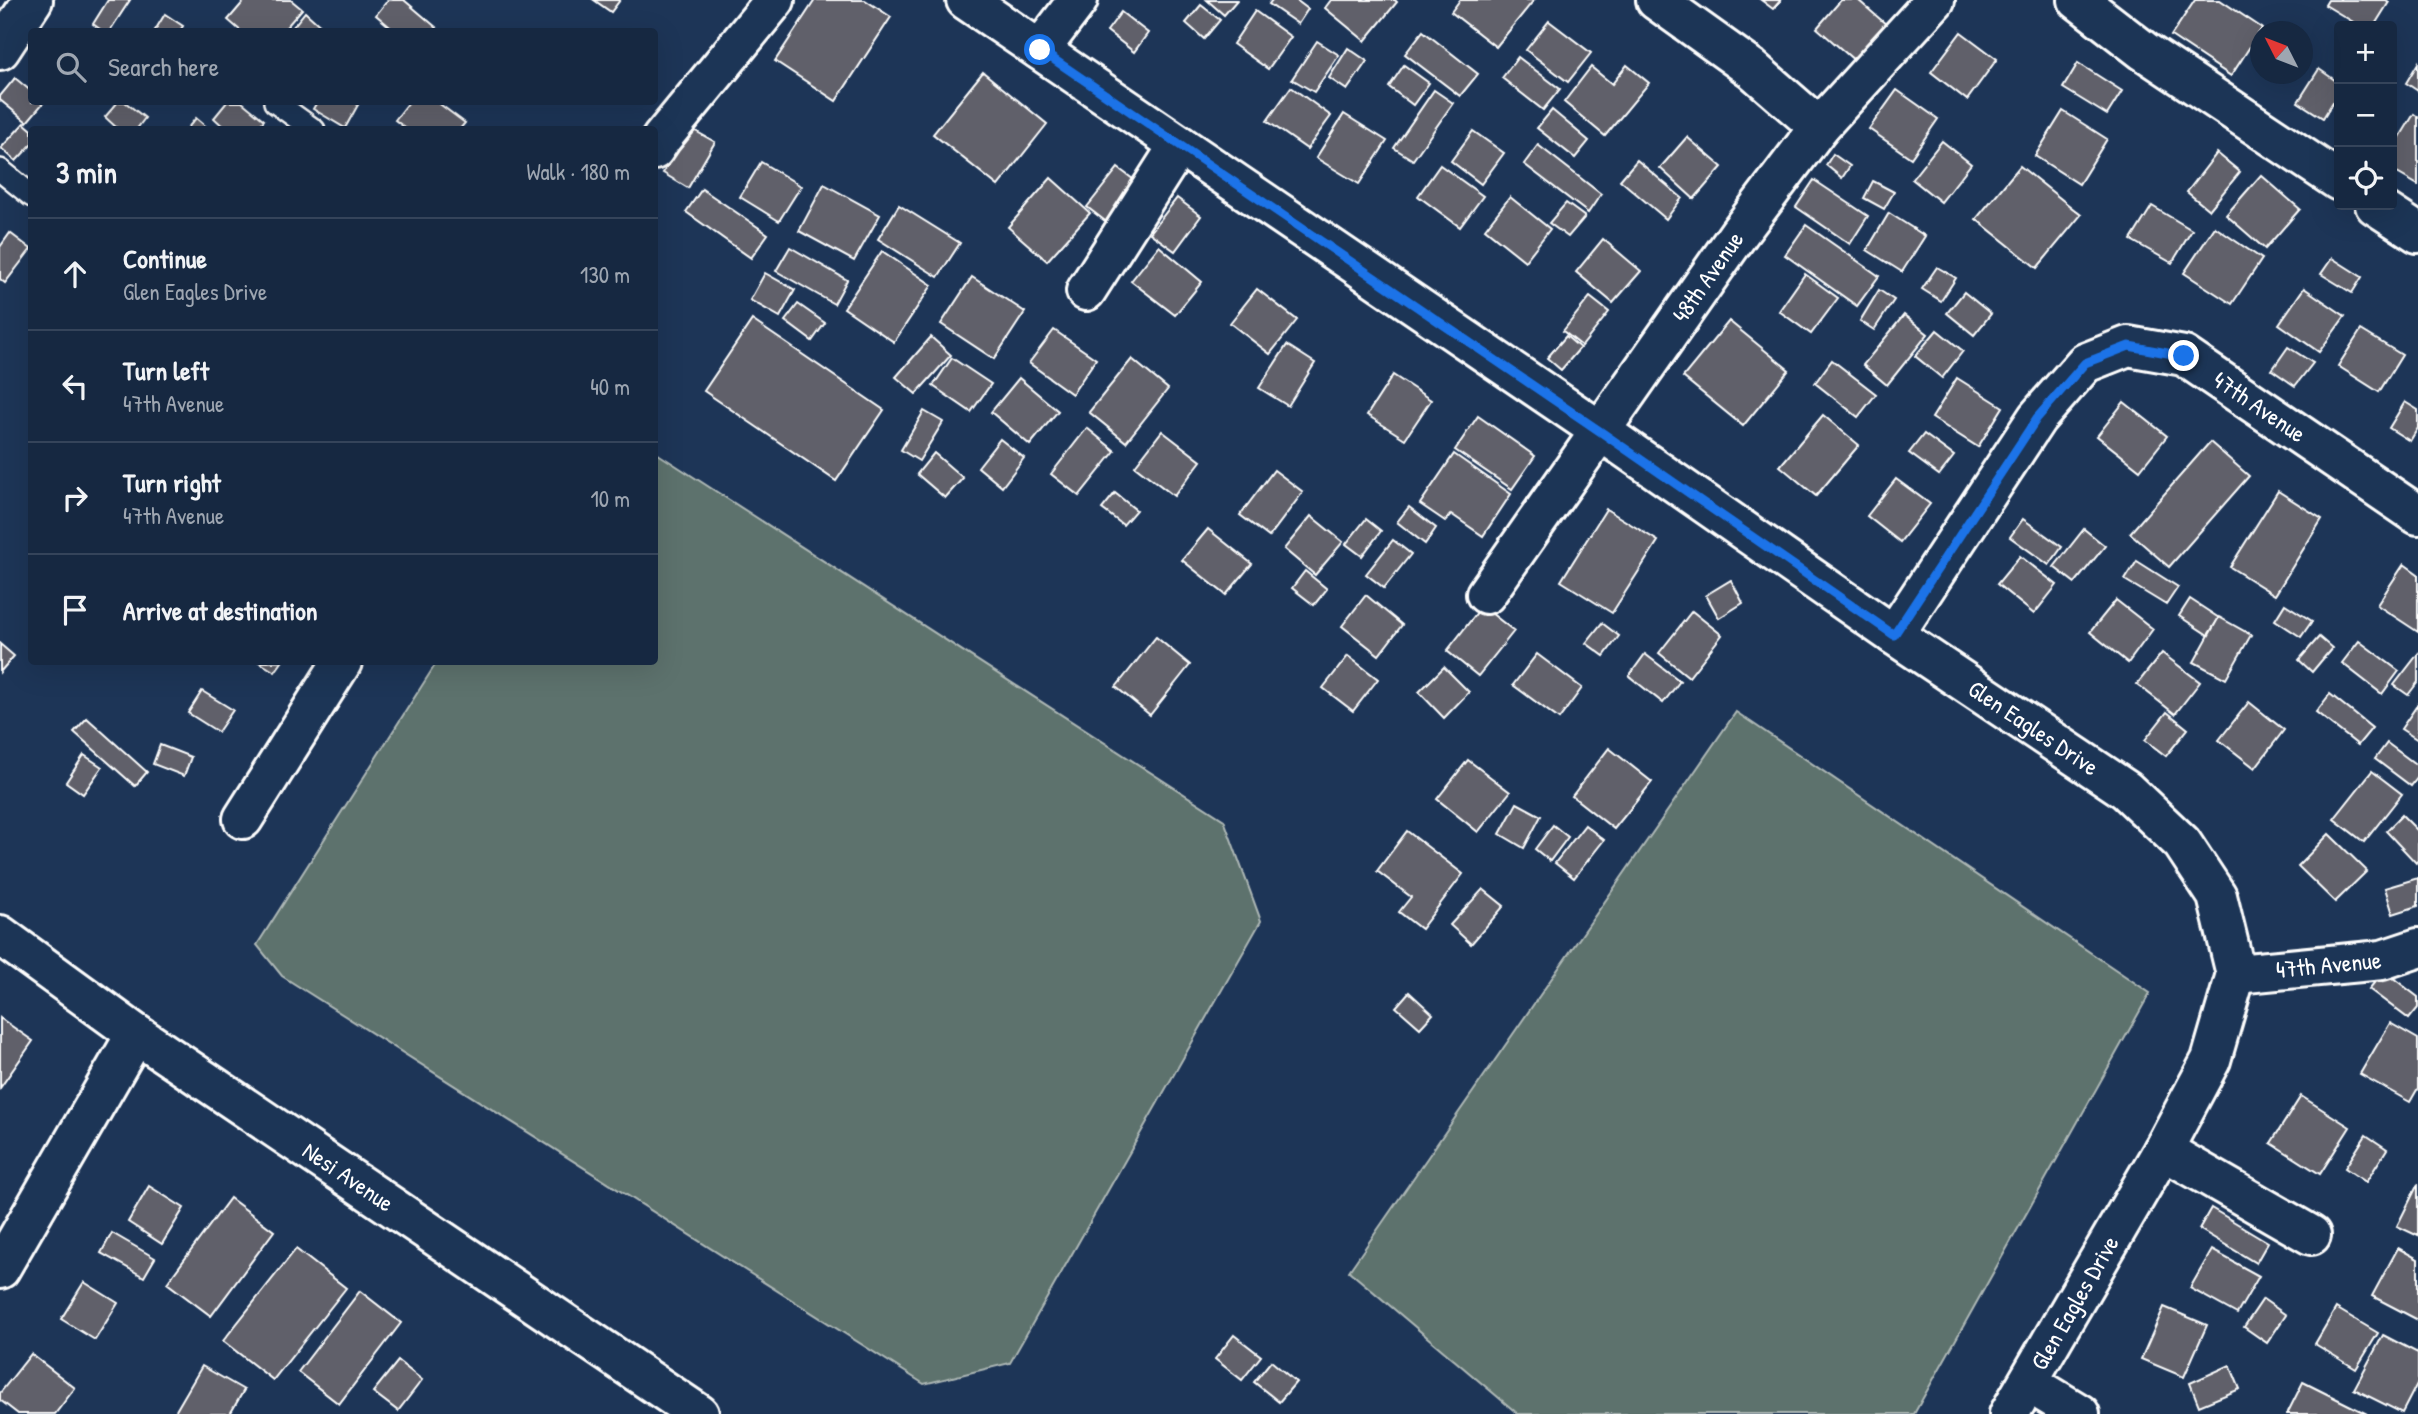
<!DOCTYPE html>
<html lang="en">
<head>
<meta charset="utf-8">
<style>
  :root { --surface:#162841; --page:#23344c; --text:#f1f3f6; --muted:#9ea6b1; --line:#35445a }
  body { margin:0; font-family:"Patrick Hand",sans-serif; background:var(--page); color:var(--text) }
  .controls { position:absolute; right:21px; top:21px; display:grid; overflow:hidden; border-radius:7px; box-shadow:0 7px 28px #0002 }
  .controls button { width:63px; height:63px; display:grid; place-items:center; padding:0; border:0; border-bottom:2px solid var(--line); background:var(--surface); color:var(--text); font:35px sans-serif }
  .compass { position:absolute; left:2250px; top:21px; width:63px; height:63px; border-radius:50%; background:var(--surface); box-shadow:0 7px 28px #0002; rotate:312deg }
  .stop { position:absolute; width:21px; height:21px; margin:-16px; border:5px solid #1a73e8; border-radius:50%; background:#fff }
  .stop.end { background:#1a73e8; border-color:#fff; box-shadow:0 2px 7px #0008 }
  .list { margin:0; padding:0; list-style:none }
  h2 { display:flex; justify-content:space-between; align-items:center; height:91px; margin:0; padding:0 28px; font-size:30px }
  h2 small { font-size:23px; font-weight:400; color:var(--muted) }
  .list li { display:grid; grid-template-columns:46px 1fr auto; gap:21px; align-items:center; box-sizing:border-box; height:112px; padding:0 28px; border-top:2px solid var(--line) }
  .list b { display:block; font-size:26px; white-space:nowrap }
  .list p { margin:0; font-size:23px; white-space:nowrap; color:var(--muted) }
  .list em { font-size:23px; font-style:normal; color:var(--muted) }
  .icon { flex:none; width:38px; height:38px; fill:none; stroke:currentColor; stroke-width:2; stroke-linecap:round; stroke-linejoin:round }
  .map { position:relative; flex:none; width:2418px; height:1414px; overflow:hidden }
  .search { position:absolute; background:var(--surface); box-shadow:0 7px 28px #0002; left:28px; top:28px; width:630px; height:77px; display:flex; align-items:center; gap:18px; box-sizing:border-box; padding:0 24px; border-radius:7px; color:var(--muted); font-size:26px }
  .panel { position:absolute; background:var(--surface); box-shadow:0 7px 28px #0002; left:28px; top:126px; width:630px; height:539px; border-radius:7px }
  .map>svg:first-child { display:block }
</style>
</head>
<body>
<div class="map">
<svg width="2418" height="1414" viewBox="0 0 2418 1414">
  <rect width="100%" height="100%" fill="#1d3557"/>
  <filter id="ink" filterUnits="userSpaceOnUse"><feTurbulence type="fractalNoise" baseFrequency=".0143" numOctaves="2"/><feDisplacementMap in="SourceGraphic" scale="14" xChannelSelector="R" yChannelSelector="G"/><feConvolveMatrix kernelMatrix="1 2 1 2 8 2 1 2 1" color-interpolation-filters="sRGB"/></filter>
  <g filter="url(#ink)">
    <g fill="#5d726d" stroke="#aeb8b6" stroke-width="2">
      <polygon points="655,452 1224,820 1261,921 1010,1363 924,1384 282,976 257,945 437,662 654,662"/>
      <polygon points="1736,712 2150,993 1914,1414 1518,1414 1349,1271"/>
    </g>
    <g fill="#60616a" stroke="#fff" stroke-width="2">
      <polygon points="108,0 130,0 109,32 104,32 93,24"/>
      <polygon points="245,0 291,0 302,9 282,32 242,32 228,20"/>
      <polygon points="388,0 404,0 437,28 435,32 396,32 376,15"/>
      <polygon points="594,0 620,0 611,12"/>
      <polygon points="815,0 865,0 891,17 836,101 775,61"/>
      <polygon points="1207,0 1237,0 1224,15"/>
      <polygon points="1272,0 1296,0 1308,9 1298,24 1269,4"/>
      <polygon points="1331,0 1395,0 1397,2 1365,41 1325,8"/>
      <polygon points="1460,0 1534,0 1496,47 1451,12"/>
      <polygon points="1761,0 1781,0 1773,9"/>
      <polygon points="1841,0 1858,0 1887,25 1855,61 1817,28"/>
      <polygon points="2195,0 2220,0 2262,28 2231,76 2171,36"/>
      <polygon points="2328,0 2386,0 2389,2 2374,26 2360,26 2325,5"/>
      <polygon points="1201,5 1220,20 1204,39 1186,23"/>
      <polygon points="1255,11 1291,37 1268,69 1233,44"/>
      <polygon points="305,12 325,30 324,32 289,32"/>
      <polygon points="1121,12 1148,33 1134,52 1107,31"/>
      <polygon points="165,14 183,26 179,32 154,32"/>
      <polygon points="1549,21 1591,53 1568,82 1526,50"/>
      <polygon points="1423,31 1478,74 1460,96 1405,54"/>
      <polygon points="1961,32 1997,59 1967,100 1931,72"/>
      <polygon points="1317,41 1339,55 1314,92 1292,79"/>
      <polygon points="1348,48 1367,61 1347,90 1329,78"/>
      <polygon points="1518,57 1560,89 1543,110 1502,78"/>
      <polygon points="2078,63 2122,91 2107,115 2063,88"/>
      <polygon points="2418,63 2418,91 2406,83"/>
      <polygon points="1404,65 1429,83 1413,105 1389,87"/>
      <polygon points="1627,65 1649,83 1605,136 1564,102 1591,67 1612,84"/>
      <polygon points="2319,69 2339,83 2339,92 2323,118 2298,102"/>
      <polygon points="983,72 1047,124 998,186 933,134"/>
      <polygon points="15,78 32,92 32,102 44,102 27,122 0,100 0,96"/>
      <polygon points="1291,87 1331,116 1307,149 1267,121"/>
      <polygon points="1434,90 1453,103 1413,160 1394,148"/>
      <polygon points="1897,90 1938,119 1911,158 1869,129"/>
      <polygon points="118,102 125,102 145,118 136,130 119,130 105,117"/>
      <polygon points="227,102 242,102 264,120 256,130 227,130 214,118"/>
      <polygon points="317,102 356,102 359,103 345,128 313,109"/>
      <polygon points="409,102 437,102 465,123 459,130 408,130 395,120"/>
      <polygon points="1552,110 1589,141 1575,158 1537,128"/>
      <polygon points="2063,111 2107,139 2079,184 2035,156"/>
      <polygon points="1344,114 1387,141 1359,184 1316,158"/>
      <polygon points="2414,114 2418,117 2418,185 2392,170 2392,150"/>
      <polygon points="196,118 210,130 186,130"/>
      <polygon points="24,123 32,130 32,144 16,161 1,148"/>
      <polygon points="690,128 715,142 688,188 663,173"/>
      <polygon points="1473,131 1504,153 1481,184 1451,161"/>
      <polygon points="1687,137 1722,167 1694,199 1660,168"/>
      <polygon points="1942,141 1971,164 1941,202 1912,179"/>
      <polygon points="1538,145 1601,194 1588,213 1524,164"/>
      <polygon points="2217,153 2240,172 2209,210 2187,192"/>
      <polygon points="1833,154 1850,166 1842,178 1826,165"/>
      <polygon points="1637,160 1682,198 1666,219 1620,180"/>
      <polygon points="761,162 801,186 779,221 740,197"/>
      <polygon points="1440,165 1483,196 1460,227 1418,196"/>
      <polygon points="2020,166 2081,215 2037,268 1976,219"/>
      <polygon points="1118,168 1145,188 1113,227 1087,207"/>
      <polygon points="2261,175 2300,209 2265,249 2226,215"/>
      <polygon points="1051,178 1090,213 1047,261 1008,227"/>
      <polygon points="1814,180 1868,216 1850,244 1796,207"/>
      <polygon points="1873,181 1894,192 1884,209 1864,198"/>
      <polygon points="824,184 880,215 854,261 799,231"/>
      <polygon points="702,189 768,234 751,258 686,212"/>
      <polygon points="1510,197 1550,229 1525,261 1485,229"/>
      <polygon points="1177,198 1201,216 1175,251 1150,233"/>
      <polygon points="1566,203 1585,217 1568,237 1549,223"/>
      <polygon points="899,205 960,243 938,277 878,239"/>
      <polygon points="2152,206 2192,230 2172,263 2131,240"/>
      <polygon points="1889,213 1925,236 1902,272 1867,250"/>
      <polygon points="1806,225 1879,276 1857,306 1785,255"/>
      <polygon points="2215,227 2262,259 2232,304 2184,273"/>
      <polygon points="10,233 31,249 5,283 0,279 0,247"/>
      <polygon points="1603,239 1641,271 1613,303 1576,272"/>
      <polygon points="1159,246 1202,282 1175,315 1131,281"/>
      <polygon points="790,247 847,280 834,304 776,271"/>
      <polygon points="882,251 932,285 894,342 844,308"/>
      <polygon points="2332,258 2362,277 2352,293 2321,274"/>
      <polygon points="1937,267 1956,278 1941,301 1922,289"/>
      <polygon points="765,273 795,290 780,317 750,300"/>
      <polygon points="1805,274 1838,298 1811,334 1779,311"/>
      <polygon points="972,277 1025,312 994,359 941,324"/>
      <polygon points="2304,288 2345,316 2319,352 2279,324"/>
      <polygon points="1257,289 1297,320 1270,354 1230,323"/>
      <polygon points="1879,290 1894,300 1874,330 1860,321"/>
      <polygon points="1964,292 1991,314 1974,335 1947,313"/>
      <polygon points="1590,297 1609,312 1582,346 1563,331"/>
      <polygon points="798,304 825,323 812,341 785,321"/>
      <polygon points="1904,315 1928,334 1887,385 1863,365"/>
      <polygon points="752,320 884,410 836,481 704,391"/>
      <polygon points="1729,321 1789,370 1743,426 1683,377"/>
      <polygon points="1054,330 1096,359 1072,394 1029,363"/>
      <polygon points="1937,330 1963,351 1942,378 1915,356"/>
      <polygon points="2361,330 2402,355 2379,392 2338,366"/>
      <polygon points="1566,336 1580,348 1561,370 1547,358"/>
      <polygon points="931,337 951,355 916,394 896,377"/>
      <polygon points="1287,345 1315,363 1288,406 1259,388"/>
      <polygon points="2288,347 2313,363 2295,386 2272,370"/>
      <polygon points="952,358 991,384 971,412 933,386"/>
      <polygon points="1132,359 1168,389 1126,442 1089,412"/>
      <polygon points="1832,360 1876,394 1858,417 1815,383"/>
      <polygon points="1393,375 1431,400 1405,439 1367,415"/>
      <polygon points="1019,378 1058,411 1030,445 991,412"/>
      <polygon points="1957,378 2003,407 1978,447 1932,418"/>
      <polygon points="2124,402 2167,436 2140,470 2097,436"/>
      <polygon points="2405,402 2418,410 2418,428 2410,441 2389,428"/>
      <polygon points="924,411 943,422 919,461 901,450"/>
      <polygon points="1823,415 1859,445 1816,496 1780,466"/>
      <polygon points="1478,416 1535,456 1512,489 1455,450"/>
      <polygon points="1087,428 1115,451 1079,496 1051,474"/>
      <polygon points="1162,431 1201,461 1174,496 1135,466"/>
      <polygon points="1924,434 1954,456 1939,475 1909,453"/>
      <polygon points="1000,439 1024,458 1002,487 978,467"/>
      <polygon points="2210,442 2249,476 2169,567 2130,533"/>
      <polygon points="934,453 963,478 945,498 917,474"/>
      <polygon points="1454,454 1511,494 1483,536 1451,514 1445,521 1420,504"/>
      <polygon points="1274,470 1303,492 1269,537 1240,515"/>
      <polygon points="1896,479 1930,504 1900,542 1867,516"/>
      <polygon points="2278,491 2322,519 2275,595 2230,567"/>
      <polygon points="1115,493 1136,510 1123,525 1102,509"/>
      <polygon points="1409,507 1436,528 1425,544 1397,522"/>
      <polygon points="1606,509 1658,541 1612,613 1561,581"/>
      <polygon points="1311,516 1343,542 1315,575 1284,549"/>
      <polygon points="1366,519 1381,531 1362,556 1346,544"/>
      <polygon points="2023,519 2062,547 2049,565 2010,537"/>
      <polygon points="1208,529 1252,564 1226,595 1182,560"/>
      <polygon points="2084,529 2105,546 2075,583 2054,567"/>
      <polygon points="1393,540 1411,554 1384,588 1366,574"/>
      <polygon points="2020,556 2057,585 2034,614 1997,584"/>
      <polygon points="2137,561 2178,587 2166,605 2125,580"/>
      <polygon points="2404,564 2418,574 2418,632 2377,605"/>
      <polygon points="1305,571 1327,589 1314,605 1292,588"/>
      <polygon points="1731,580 1743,603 1719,618 1706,595"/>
      <polygon points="1366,595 1402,625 1379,655 1342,626"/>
      <polygon points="2190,599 2219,618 2208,635 2179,616"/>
      <polygon points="2116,600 2153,629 2128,663 2090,632"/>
      <polygon points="2285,604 2312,621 2301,637 2275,620"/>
      <polygon points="1482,606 1514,631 1478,676 1447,651"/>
      <polygon points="1692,611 1722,635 1689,677 1659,653"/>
      <polygon points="2219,617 2251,635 2226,679 2194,662"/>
      <polygon points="1602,623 1619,636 1604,656 1586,643"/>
      <polygon points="1156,637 1190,665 1150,715 1116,687"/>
      <polygon points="2319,637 2332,648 2312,672 2299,660"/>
      <polygon points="2359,641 2399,671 2382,694 2342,663"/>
      <polygon points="0,644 14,656 0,672"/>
      <polygon points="2162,653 2200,682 2175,714 2137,684"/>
      <polygon points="1537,654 1582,688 1559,719 1513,685"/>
      <polygon points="1645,654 1680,681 1663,703 1629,676"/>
      <polygon points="2418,654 2418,682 2408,695 2394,685"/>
      <polygon points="1348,656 1378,679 1353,711 1323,688"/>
      <polygon points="259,662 282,662 275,672"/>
      <polygon points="1444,667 1469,692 1444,718 1419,692"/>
      <polygon points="202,691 233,710 218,732 188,713"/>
      <polygon points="2330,694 2372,728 2358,745 2316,712"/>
      <polygon points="2249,702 2284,730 2255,768 2219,740"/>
      <polygon points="2418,704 2418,740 2401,729"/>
      <polygon points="2167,712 2188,729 2166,756 2145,740"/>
      <polygon points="87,718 147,772 135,786 74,732"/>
      <polygon points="2387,743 2418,766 2418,777 2411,786 2375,759"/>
      <polygon points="160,745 191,757 184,776 153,764"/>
      <polygon points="1609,748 1652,782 1614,829 1572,796"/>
      <polygon points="84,755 102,767 83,794 66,782"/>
      <polygon points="1468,760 1510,792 1478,832 1437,799"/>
      <polygon points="2372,771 2402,794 2364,842 2334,819"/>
      <polygon points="1517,803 1541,816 1524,848 1500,834"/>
      <polygon points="2402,815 2418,831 2418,860 2416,863 2386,831"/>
      <polygon points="1553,825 1568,837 1550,861 1535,849"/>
      <polygon points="1585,825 1604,840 1574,878 1555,863"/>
      <polygon points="1407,831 1463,874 1421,929 1399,912 1411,897 1377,871"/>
      <polygon points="2329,834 2367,871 2335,902 2298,866"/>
      <polygon points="2418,878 2418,906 2393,914 2385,888"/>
      <polygon points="1483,889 1504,906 1471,944 1450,925"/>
      <polygon points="2384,971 2418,997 2418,1008 2409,1019 2369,989"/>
      <polygon points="1409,992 1433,1014 1420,1028 1396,1007"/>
      <polygon points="0,1018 33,1041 0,1088"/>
      <polygon points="2390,1023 2418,1039 2418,1088 2410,1102 2360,1074"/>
      <polygon points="2301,1096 2350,1127 2320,1174 2271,1143"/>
      <polygon points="2366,1135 2387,1149 2366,1182 2345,1168"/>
      <polygon points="2418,1184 2418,1236 2397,1226"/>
      <polygon points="149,1186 184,1208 162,1244 128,1222"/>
      <polygon points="230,1198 274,1231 211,1316 167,1283"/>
      <polygon points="2211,1208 2268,1242 2256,1263 2199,1229"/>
      <polygon points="112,1233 155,1258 144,1277 101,1253"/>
      <polygon points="2398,1248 2418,1259 2418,1320 2372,1296"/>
      <polygon points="296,1249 346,1288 273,1380 223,1341"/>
      <polygon points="2212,1250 2259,1276 2237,1314 2190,1288"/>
      <polygon points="84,1282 118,1303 95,1340 61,1319"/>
      <polygon points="360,1291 401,1323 339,1404 298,1372"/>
      <polygon points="2263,1299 2286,1315 2267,1343 2244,1327"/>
      <polygon points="2164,1307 2207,1325 2184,1377 2141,1359"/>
      <polygon points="2336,1308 2378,1333 2356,1369 2315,1344"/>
      <polygon points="1234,1335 1261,1356 1242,1380 1215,1359"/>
      <polygon points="2383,1335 2418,1353 2418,1382 2402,1413 2354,1389"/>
      <polygon points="31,1354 75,1388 55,1414 18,1414 0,1400 0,1393"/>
      <polygon points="398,1361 422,1380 398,1411 373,1392"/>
      <polygon points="1271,1361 1296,1382 1279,1402 1254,1382"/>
      <polygon points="2230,1365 2240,1389 2199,1406 2190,1383"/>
      <polygon points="202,1366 244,1390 230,1414 174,1414"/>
      <polygon points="2303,1382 2367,1414 2287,1414"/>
    </g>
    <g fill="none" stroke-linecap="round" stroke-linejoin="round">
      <defs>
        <g id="service">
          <polyline points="275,102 314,130"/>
          <polyline points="0,170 32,196"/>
        </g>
        <g id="minor">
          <path id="s1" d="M966,0L1602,432L1894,635L2126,790L2182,843L2217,896L2236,974L2211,1060L2163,1150L2009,1414"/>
          <polyline points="2078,0 2144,51 2339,181"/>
          <polyline points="0,50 33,0"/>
          <polyline points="1040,50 1078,0"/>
          <polyline points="1819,127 1935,0"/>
          <polyline points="654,150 662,138 775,0"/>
          <polyline points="2375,205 2418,233"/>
          <polyline points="1086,291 1179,145"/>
          <path id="s2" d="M1486,594L1739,233L1819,127L1751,68L1656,0"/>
          <path id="s3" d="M1894,635L2037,418L2085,363L2128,346L2184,356L2418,515"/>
          <polyline points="243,819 342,662"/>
          <path id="s4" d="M0,935L136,1034L699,1414"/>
          <path id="s5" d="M2236,974L2382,960L2418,948"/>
          <polyline points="2163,1150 2311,1235"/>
          <polyline points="0,1269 136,1034"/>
          <polyline points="2029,1383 2080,1414"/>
        </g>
      </defs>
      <use href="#service" stroke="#fff" stroke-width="26"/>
      <use href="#minor" stroke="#fff" stroke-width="44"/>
      <use href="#service" stroke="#1d3557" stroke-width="21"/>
      <use href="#minor" stroke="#1d3557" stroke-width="38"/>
    </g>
  </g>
  <g fill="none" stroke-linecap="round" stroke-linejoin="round" filter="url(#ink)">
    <polyline stroke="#1a73e8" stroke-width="9" points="1040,50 1601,432 1894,635 2037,418 2085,363 2129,346 2184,356"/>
  </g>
  <g text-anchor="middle" stroke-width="5" stroke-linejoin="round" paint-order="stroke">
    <g font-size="24" fill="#fff" stroke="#1d3557">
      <text dy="8" stroke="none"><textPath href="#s2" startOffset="387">48th Avenue</textPath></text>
      <text dy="8" stroke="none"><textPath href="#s3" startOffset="527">47th Avenue</textPath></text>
      <text dy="8" stroke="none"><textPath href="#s1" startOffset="1292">Glen Eagles Drive</textPath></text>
      <text dy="8" stroke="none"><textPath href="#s5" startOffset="93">47th Avenue</textPath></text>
      <text dy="8" stroke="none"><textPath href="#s4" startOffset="424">Nesi Avenue</textPath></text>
      <text transform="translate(2075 1303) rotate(-60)" y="8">Glen Eagles Drive</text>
    </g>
  </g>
</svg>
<div class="controls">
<button>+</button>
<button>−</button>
<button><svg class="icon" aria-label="locate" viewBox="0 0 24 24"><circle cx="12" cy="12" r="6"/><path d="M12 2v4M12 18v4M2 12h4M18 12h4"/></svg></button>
</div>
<svg class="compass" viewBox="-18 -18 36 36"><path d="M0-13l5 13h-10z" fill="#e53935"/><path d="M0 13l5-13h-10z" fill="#9ea6b1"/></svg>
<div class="stop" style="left:1040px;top:50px"></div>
<div class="stop end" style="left:2184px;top:356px"></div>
<div class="search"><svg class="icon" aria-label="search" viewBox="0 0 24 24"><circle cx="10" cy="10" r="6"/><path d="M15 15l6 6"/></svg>Search here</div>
<section class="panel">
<h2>3 min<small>Walk · 180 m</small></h2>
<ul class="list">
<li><svg class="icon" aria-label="ahead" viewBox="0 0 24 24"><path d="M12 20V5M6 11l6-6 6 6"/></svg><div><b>Continue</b><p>Glen Eagles Drive</p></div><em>130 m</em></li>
<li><svg class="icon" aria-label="left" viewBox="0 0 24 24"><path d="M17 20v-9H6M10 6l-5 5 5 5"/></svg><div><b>Turn left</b><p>47th Avenue</p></div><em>40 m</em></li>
<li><svg class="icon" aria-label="right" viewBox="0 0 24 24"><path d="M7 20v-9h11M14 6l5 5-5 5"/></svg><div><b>Turn right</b><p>47th Avenue</p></div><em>10 m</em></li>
<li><svg class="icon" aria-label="arrive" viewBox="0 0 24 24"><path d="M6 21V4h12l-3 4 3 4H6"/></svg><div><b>Arrive at destination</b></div></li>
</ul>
</section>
</div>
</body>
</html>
